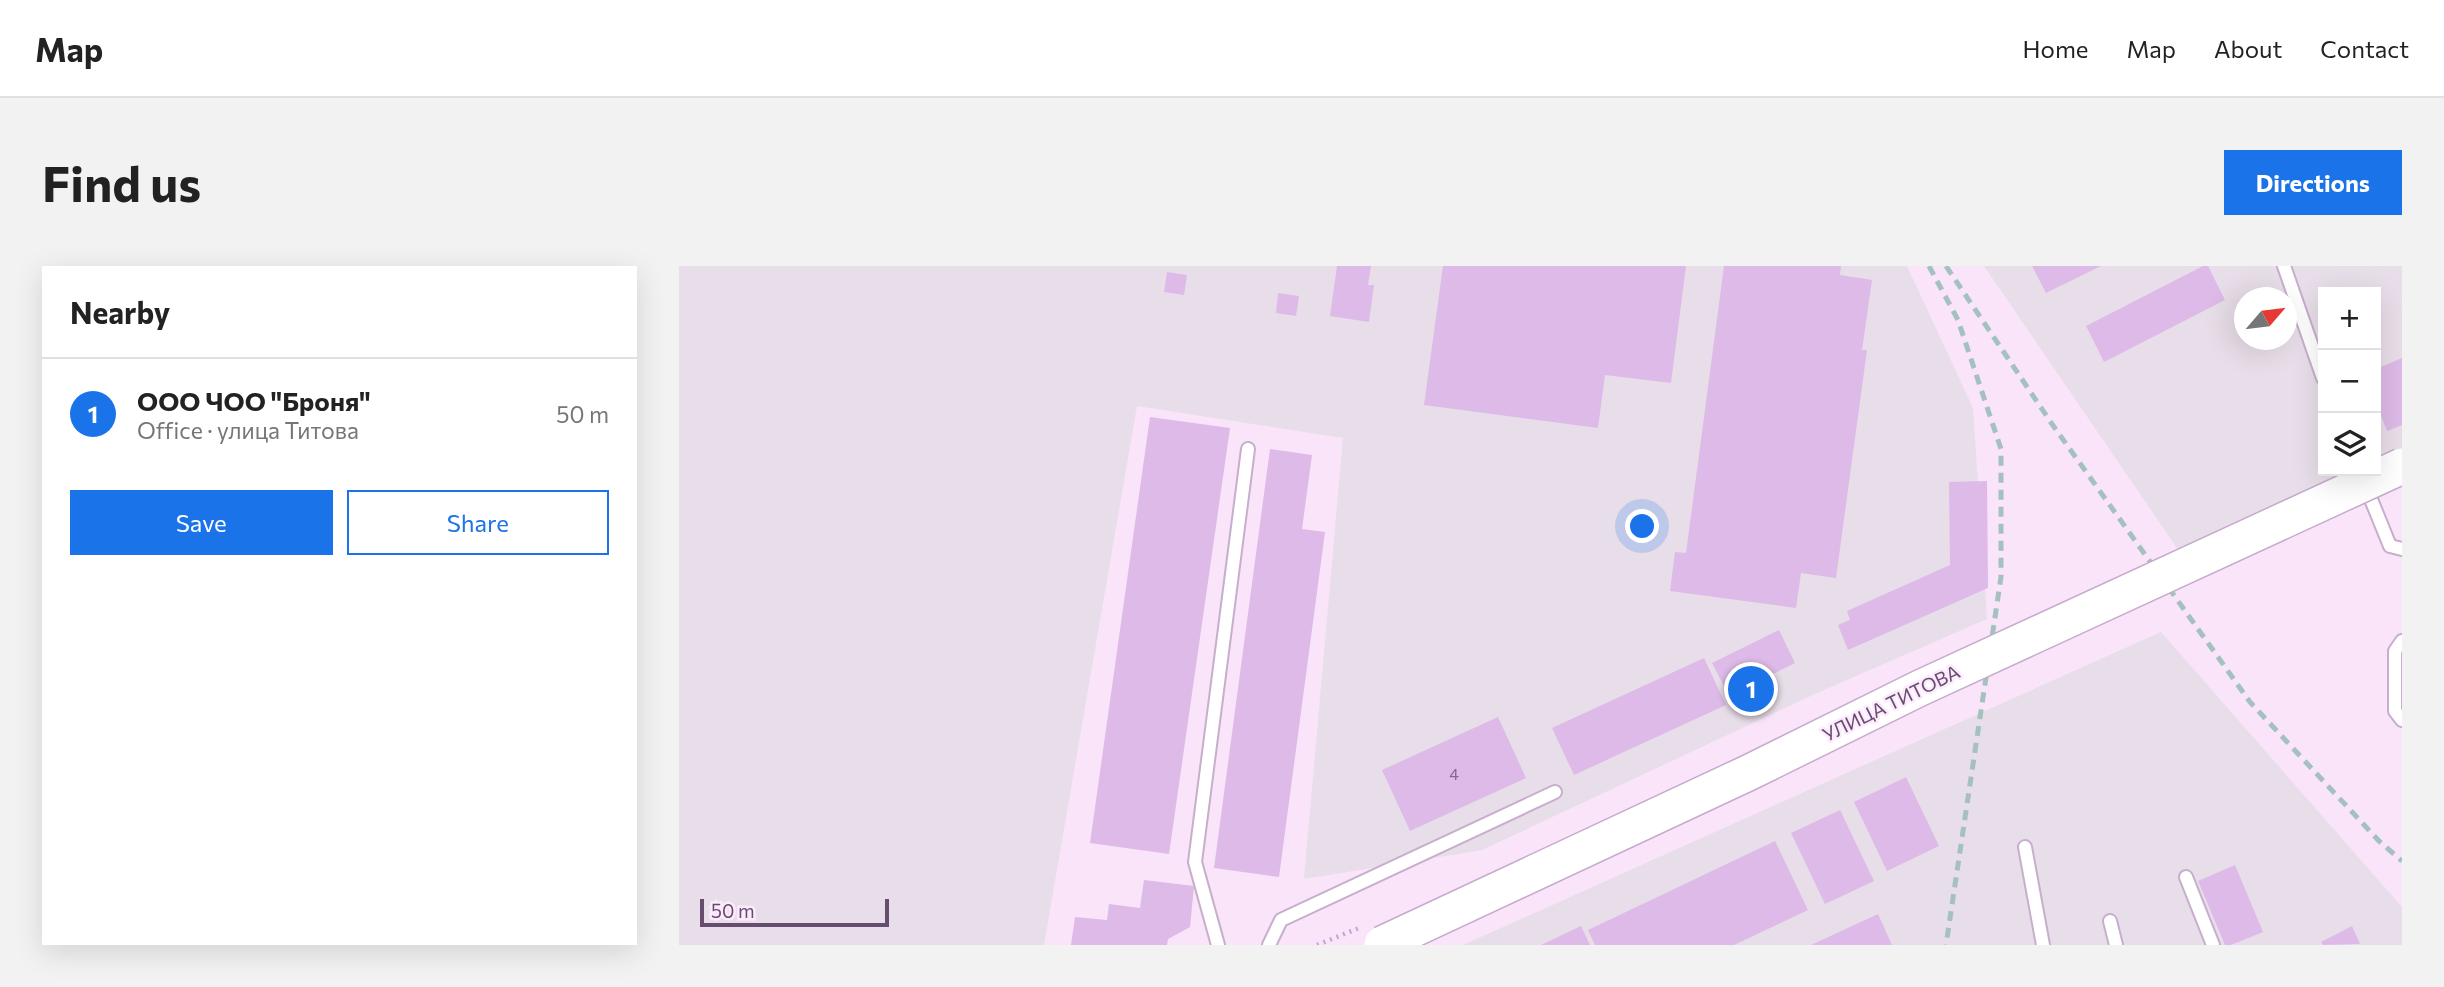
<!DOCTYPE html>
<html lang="en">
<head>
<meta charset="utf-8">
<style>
  :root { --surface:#fff; --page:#f2f2f2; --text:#222; --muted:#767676; --line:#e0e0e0; --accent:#1a73e8 }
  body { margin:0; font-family:Commissioner,sans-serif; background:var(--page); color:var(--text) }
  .controls { position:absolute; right:21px; top:21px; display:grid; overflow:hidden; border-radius:0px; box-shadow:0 7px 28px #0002 }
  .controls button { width:63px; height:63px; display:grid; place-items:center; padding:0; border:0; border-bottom:2px solid var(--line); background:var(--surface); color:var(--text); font:35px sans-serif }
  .compass { position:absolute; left:1555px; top:21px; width:63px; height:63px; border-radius:50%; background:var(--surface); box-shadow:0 7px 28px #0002; rotate:62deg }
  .scale { position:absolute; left:21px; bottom:18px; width:189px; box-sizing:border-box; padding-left:7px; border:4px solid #664d6f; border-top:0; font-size:19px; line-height:24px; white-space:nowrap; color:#664d6f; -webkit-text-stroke:5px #fdeafd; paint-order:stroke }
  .you { position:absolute; left:964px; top:261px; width:24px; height:24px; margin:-18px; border:5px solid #fff; border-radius:50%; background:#1a73e8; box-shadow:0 0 0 10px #1a73e833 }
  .badge { display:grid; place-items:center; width:46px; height:46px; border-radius:50%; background:var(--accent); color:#fff; font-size:23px; font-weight:700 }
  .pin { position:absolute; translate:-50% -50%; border:4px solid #fff; box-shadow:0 2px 7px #0006 }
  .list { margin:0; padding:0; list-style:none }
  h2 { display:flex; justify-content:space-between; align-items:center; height:91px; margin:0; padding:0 28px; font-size:30px }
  h2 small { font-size:23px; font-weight:400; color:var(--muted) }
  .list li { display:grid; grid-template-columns:46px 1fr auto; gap:21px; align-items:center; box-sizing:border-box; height:112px; padding:0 28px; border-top:2px solid var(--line) }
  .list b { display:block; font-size:26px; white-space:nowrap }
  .list p { margin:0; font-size:23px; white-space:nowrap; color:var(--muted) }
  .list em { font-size:23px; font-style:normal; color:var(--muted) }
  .actions { display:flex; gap:14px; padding:21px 28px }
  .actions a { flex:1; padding:16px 0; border:2px solid var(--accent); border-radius:0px; text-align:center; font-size:24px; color:var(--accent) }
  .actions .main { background:var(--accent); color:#fff }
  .icon { flex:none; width:38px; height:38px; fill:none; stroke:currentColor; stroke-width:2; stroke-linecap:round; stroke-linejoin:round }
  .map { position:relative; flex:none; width:1723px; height:679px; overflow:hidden; border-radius:0px }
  header { display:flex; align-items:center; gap:42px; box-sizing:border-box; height:98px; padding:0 35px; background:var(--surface); border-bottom:2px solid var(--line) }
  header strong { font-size:33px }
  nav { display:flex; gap:38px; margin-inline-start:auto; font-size:24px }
  .intro { display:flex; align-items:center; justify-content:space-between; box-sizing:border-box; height:168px; padding:0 42px }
  h1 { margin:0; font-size:49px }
  .button { padding:18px 32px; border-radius:0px; background:var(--accent); color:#fff; font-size:24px; font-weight:700 }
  main { display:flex; gap:42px; padding:0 42px }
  aside { flex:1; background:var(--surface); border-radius:0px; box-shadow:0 7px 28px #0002 }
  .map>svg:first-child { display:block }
</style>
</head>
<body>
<header>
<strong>Map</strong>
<nav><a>Home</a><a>Map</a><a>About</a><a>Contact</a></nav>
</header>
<div class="intro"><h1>Find us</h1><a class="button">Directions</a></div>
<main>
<aside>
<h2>Nearby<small></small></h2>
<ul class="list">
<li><span class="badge">1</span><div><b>ООО ЧОО &quot;Броня&quot;</b><p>Office · улица Титова</p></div><em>50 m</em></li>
</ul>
<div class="actions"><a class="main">Save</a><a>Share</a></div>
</aside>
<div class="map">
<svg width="1723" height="679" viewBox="0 0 1723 679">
  <rect width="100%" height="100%" fill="#f9e4f9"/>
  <g fill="#e8dee9" fill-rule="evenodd">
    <polygon points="0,0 1228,0 1294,142 1308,353 1138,427 803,584 625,613 664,172 458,140 365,679 0,679"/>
    <path d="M1305,0H1723V184L1697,196V26H1644V205H1678L1500,285ZM1566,32H1608V74H1566Z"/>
    <polygon points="1482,366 1723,641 1723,679 784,679"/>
  </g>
  <g fill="#ddbae7">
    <polygon points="658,0 692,0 689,19 695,19 690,56 651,50"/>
    <polygon points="764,0 1007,0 992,117 926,109 919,162 745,139"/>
    <polygon points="1045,0 1162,0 1161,9 1193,14 1183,84 1188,84 1157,312 1122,307 1117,342 991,325 996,286 1007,287"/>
    <polygon points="1353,0 1422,0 1367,27"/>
    <polygon points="1524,0 1529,0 1546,34 1425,96 1407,60"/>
    <polygon points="488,6 508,9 505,29 485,26"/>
    <polygon points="599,27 620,30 617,50 597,47"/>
    <polygon points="1723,92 1723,159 1708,165 1697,137 1697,103"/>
    <polygon points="471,151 551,162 490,588 411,577"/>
    <polygon points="591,183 633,189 623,263 646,266 600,611 535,602"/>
    <polygon points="1308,215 1309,322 1169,384 1159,359 1171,354 1168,345 1271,299 1270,216"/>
    <polygon points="1100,364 1116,397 1050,430 1033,397"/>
    <polygon points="1025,392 1047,439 895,509 873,462"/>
    <polygon points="819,451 847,512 731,565 703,504"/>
    <polygon points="1227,511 1260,580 1208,605 1175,536"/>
    <polygon points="1161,544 1195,615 1146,638 1112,567"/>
    <polygon points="1096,575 1129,644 1055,679 916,679 909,664"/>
    <polygon points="1556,599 1584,666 1552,679 1546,679 1519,615"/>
    <polygon points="465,614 515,620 511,661 489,673 488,679 392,679 396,651 428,654 430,638 461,642"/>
    <polygon points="1199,648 1213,679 1132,679 1160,666"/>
    <polygon points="902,660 911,679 862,679"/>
    <polygon points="1673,660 1681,678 1644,679 1642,676"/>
  </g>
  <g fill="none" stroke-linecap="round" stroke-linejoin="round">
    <defs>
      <g id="service">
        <polyline points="1605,0 1644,112"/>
        <polyline points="1687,221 1711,280 1723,283"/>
        <polyline points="1723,375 1716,385 1716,445 1723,454"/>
        <polyline points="1346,581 1364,679"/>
        <polyline points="1507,611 1534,679"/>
        <polyline points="1431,655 1437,679"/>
        <polyline points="539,679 516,596 569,183"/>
        <polyline points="590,679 602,654 876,526"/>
      </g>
    </defs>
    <use href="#service" stroke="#c7afcc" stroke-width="16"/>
    <polyline stroke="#c6a3d0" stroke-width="4.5" stroke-dasharray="2 5" stroke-linecap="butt" points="638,679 680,662"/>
    <use href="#service" stroke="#fff" stroke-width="12"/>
    <g stroke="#a4c1bf" stroke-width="5" stroke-dasharray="10 7" stroke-linecap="butt">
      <polyline points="1250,0 1279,54 1322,183 1322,311 1267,679"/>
      <polyline points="1267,0 1373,158 1571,436 1700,575 1723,595"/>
    </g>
    <defs>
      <polyline id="secondary-bridge" points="703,678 1069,507 1241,422 1723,200"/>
    </defs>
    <use href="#secondary-bridge" stroke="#c6abcc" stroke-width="38" stroke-linecap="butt"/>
    <use href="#secondary-bridge" stroke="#fff" stroke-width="35"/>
  </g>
  <g text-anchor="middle" stroke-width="5" stroke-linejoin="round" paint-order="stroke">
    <g font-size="16" fill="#84688d">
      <text x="775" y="514">4</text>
    </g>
    <g font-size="19" fill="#664d6f" stroke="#fdeafd">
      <text transform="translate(1212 437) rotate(-26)" y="7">УЛИЦА ТИТОВА</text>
    </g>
  </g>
</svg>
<div class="controls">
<button>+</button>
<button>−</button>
<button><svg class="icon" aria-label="layers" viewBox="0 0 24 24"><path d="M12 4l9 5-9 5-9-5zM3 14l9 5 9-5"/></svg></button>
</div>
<svg class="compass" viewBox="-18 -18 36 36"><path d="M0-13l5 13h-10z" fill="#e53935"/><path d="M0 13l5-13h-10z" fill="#767676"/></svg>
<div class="scale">50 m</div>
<div class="you"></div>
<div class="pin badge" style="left:1072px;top:423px">1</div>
</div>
</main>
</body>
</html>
